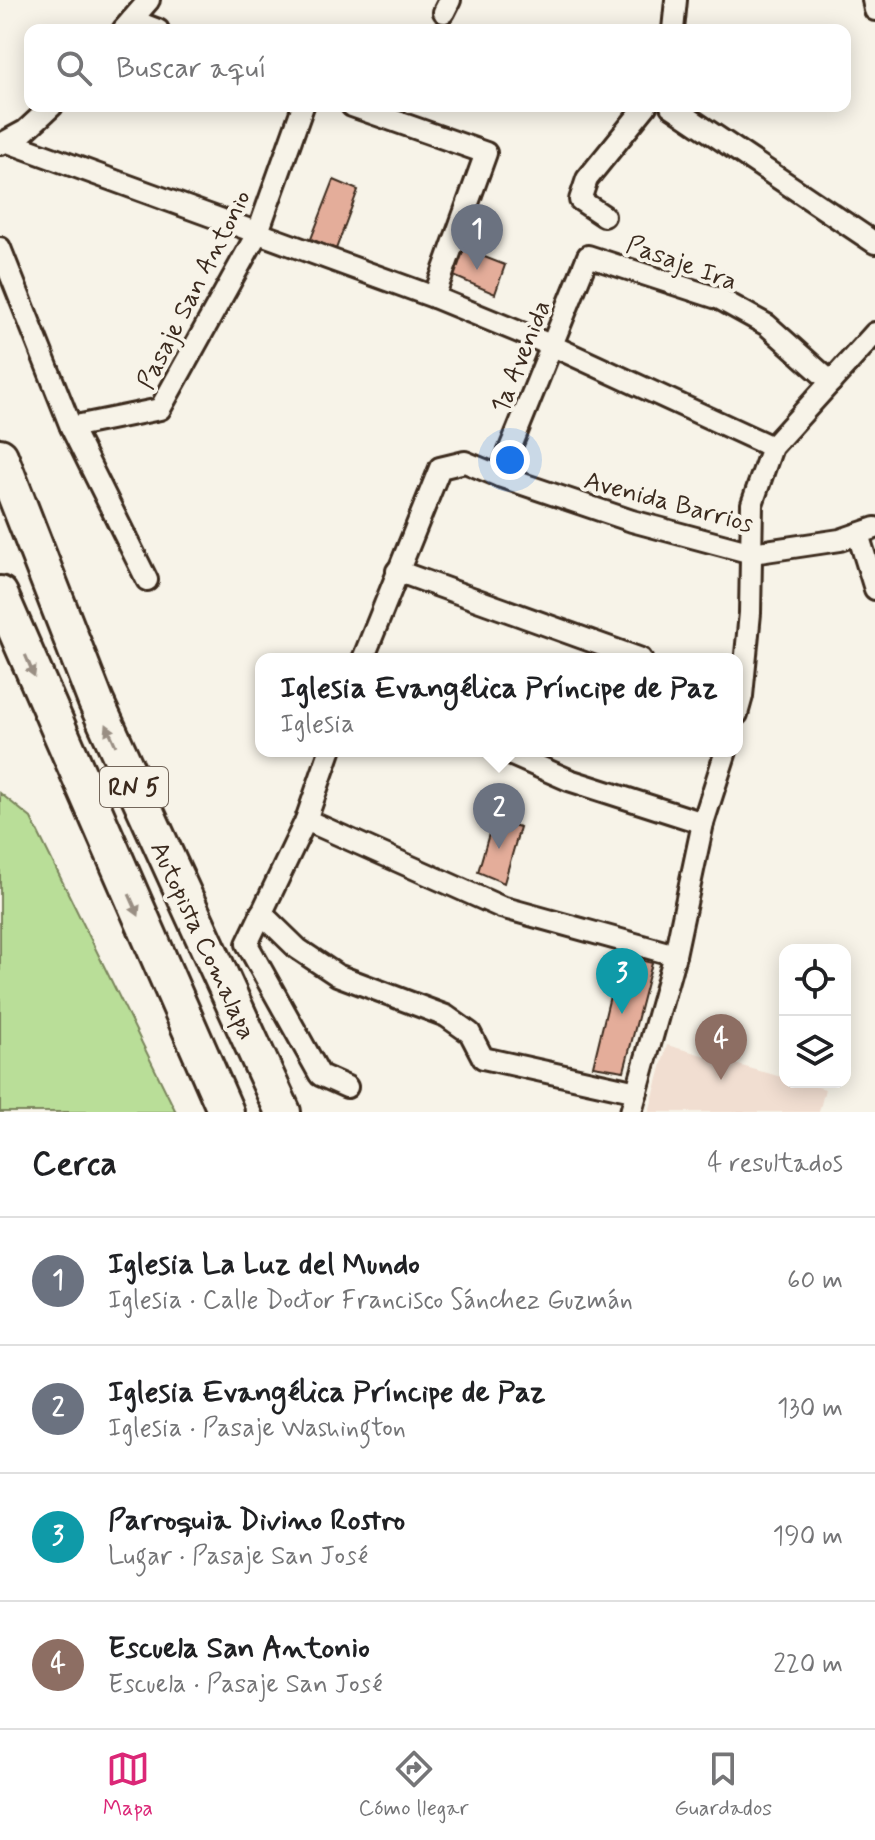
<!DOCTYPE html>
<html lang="es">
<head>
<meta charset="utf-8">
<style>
  :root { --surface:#fff; --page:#f6f6f6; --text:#202124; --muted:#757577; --line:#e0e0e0; --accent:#db2777 }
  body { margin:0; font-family:Mynerve,sans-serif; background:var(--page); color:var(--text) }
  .controls { position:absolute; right:24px; bottom:24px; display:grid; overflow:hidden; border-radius:16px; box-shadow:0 4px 20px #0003 }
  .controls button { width:72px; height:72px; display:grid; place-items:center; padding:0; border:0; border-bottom:2px solid var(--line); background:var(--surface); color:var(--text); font:40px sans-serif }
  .you { position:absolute; left:510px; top:460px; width:28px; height:28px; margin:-20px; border:6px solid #fff; border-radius:50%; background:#1a73e8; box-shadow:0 0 0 12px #1a73e833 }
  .badge { display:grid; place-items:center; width:52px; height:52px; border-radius:50%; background:var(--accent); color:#fff; font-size:26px; font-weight:700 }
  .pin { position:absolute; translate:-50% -66px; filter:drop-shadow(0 2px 4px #0008) }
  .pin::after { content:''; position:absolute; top:42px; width:28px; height:24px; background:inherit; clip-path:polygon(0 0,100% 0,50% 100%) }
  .popup { position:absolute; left:255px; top:653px; width:488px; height:104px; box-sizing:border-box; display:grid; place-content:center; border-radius:16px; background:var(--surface); filter:drop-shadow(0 2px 6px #0005); font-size:26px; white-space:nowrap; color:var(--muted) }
  .popup b { font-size:30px; color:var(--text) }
  .popup::after { content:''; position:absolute; left:50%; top:100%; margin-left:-16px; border:16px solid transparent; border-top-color:var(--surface) }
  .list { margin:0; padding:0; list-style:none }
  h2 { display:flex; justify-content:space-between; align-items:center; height:104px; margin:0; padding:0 32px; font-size:34px }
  h2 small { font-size:26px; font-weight:400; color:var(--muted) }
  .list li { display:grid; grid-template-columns:52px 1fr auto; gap:24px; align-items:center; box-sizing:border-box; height:128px; padding:0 32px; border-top:2px solid var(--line) }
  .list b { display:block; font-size:30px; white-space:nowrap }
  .list p { margin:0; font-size:26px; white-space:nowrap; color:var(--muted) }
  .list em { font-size:26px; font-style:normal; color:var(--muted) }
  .icon { flex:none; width:44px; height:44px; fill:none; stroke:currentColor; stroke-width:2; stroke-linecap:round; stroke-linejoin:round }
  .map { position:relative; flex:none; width:875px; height:1112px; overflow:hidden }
  .search { position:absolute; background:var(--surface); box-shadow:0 4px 20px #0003; left:24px; right:24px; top:24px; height:88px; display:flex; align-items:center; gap:20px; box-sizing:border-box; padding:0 28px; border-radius:16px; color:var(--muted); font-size:30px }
  .sheet { height:616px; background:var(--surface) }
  nav { display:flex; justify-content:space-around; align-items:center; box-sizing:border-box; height:112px; border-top:2px solid var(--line); background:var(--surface); font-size:22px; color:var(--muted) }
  nav a { display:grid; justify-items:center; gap:4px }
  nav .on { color:var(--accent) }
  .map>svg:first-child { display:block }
</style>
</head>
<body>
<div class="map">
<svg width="875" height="1112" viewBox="0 0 875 1112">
  <rect width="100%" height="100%" fill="#f7f3e8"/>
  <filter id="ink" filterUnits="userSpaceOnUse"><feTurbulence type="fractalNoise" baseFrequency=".0125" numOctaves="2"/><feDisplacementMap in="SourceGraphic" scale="16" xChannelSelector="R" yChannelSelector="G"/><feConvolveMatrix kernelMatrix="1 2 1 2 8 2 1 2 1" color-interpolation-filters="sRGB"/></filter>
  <g filter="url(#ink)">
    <polygon fill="#f1ded1" points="667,1045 785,1078 785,1082 801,1082 825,1089 819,1112 649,1112"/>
    <polygon fill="#b9de98" stroke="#7a845b" stroke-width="2" points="0,793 31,818 176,1112 0,1112"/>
    <g fill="#e4ad9a" stroke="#3b2a1e" stroke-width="2">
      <polygon points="334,180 358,190 336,249 311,239"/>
      <polygon points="459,247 505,265 495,294 449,274"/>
      <polygon points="493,820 520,827 504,883 478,872"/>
      <polygon points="620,955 652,963 624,1071 593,1066"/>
    </g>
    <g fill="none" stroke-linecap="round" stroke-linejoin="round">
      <defs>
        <g id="minor">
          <polyline points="873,0 875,10"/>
          <polyline points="444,12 450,0"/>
          <polyline points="132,20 158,30"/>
          <polyline points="123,30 149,0"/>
          <polyline points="673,30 676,0"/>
          <polyline points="352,106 486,153 434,297"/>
          <polyline points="671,106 875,243"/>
          <polyline points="8,142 434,297 553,346 772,447"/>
          <polyline points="1,144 25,131 52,106"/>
          <polyline points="604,216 580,200 587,179 646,106"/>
          <polyline points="0,248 71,427 160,409 258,232 303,106"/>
          <polyline points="71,427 147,580"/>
          <polyline points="499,476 588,256 720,299 767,325 831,382"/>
          <polyline points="858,534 875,589"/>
          <polyline points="397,571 641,659"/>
          <polyline points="363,659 440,468 465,462 499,476 632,521 752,553 840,540 875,528"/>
          <polyline points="737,714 742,696 750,613 752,504 772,447 875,333"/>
          <polyline points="330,751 306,820 247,944 320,1075 347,1087"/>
          <polyline points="503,751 569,780 703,823"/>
          <polyline points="306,820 501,907 675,955"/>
          <polyline points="261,913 298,949 337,975 446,1016 470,1033 483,1058 637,1092"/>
          <polyline points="631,1112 675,955 703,823 726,751"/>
        </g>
        <g id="trunk">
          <polyline points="0,456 96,702 283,1112"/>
          <polyline points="0,594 226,1112"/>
        </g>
      </defs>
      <use href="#minor" stroke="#3b2a1e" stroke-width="26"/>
      <use href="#trunk" stroke="#3b2a1e" stroke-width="40"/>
      <use href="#minor" stroke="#f7f3e8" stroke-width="20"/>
      <use href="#trunk" stroke="#f7f3e8" stroke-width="34"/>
    </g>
    <defs><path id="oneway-solid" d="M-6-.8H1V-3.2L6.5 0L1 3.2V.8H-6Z" transform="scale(2)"/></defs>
    <g fill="#998e83">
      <use href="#oneway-solid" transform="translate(30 666) rotate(67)"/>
      <use href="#oneway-solid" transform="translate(111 735) rotate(-114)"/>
      <use href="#oneway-solid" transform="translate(134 905) rotate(66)"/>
    </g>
  </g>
  <g text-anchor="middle" stroke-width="8" stroke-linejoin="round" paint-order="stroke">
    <rect fill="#f7f3e8" stroke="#73665b" stroke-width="2" x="100" y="767" width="68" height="40" rx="6"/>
    <g font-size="24" font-weight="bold" fill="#3b2a1e">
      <text x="134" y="795">RN 5</text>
    </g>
    <g font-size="26" fill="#3b2a1e" stroke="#f7f3e8">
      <text transform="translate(682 262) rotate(20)" y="9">Pasaje Ira</text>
      <text transform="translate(193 289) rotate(-63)" y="9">Pasaje San Antonio</text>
      <text transform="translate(520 356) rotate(-68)" y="9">1a Avenida</text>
      <text transform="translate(669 501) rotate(15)" y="9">Avenida Barrios</text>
      <text transform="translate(204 940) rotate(65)" y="9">Autopista Comalapa</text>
    </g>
  </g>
</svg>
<div class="controls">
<button><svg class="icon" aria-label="locate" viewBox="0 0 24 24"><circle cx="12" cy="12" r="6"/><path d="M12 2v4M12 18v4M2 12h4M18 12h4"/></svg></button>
<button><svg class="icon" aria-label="layers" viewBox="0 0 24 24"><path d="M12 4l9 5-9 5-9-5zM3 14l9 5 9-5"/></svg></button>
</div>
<div class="you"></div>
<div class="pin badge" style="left:477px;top:270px;background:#6b7280">1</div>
<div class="pin badge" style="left:499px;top:849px;background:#6b7280">2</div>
<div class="popup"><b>Iglesia Evangélica Príncipe de Paz</b>Iglesia</div>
<div class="pin badge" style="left:622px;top:1014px;background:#0f9aa8">3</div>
<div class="pin badge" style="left:721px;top:1080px;background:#8d6e63">4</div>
<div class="search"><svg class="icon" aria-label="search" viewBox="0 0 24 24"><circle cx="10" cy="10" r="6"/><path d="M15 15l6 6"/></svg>Buscar aquí</div>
</div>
<section class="sheet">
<h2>Cerca<small>4 resultados</small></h2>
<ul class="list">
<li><span class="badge" style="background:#6b7280">1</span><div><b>Iglesia La Luz del Mundo</b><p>Iglesia · Calle Doctor Francisco Sánchez Guzmán</p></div><em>60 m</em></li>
<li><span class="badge" style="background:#6b7280">2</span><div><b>Iglesia Evangélica Príncipe de Paz</b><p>Iglesia · Pasaje Washington</p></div><em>130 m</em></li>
<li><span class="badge" style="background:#0f9aa8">3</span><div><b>Parroquia Divino Rostro</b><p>Lugar · Pasaje San José</p></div><em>190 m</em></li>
<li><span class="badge" style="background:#8d6e63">4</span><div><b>Escuela San Antonio</b><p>Escuela · Pasaje San José</p></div><em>220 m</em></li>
</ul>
</section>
<nav>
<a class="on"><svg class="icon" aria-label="map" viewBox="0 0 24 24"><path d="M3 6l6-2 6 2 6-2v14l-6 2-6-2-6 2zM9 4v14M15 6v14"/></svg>Mapa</a>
<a><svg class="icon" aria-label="directions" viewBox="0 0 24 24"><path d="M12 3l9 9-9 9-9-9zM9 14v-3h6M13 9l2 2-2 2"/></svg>Cómo llegar</a>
<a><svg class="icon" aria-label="saved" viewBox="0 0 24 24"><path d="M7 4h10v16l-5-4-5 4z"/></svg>Guardados</a>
</nav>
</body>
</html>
